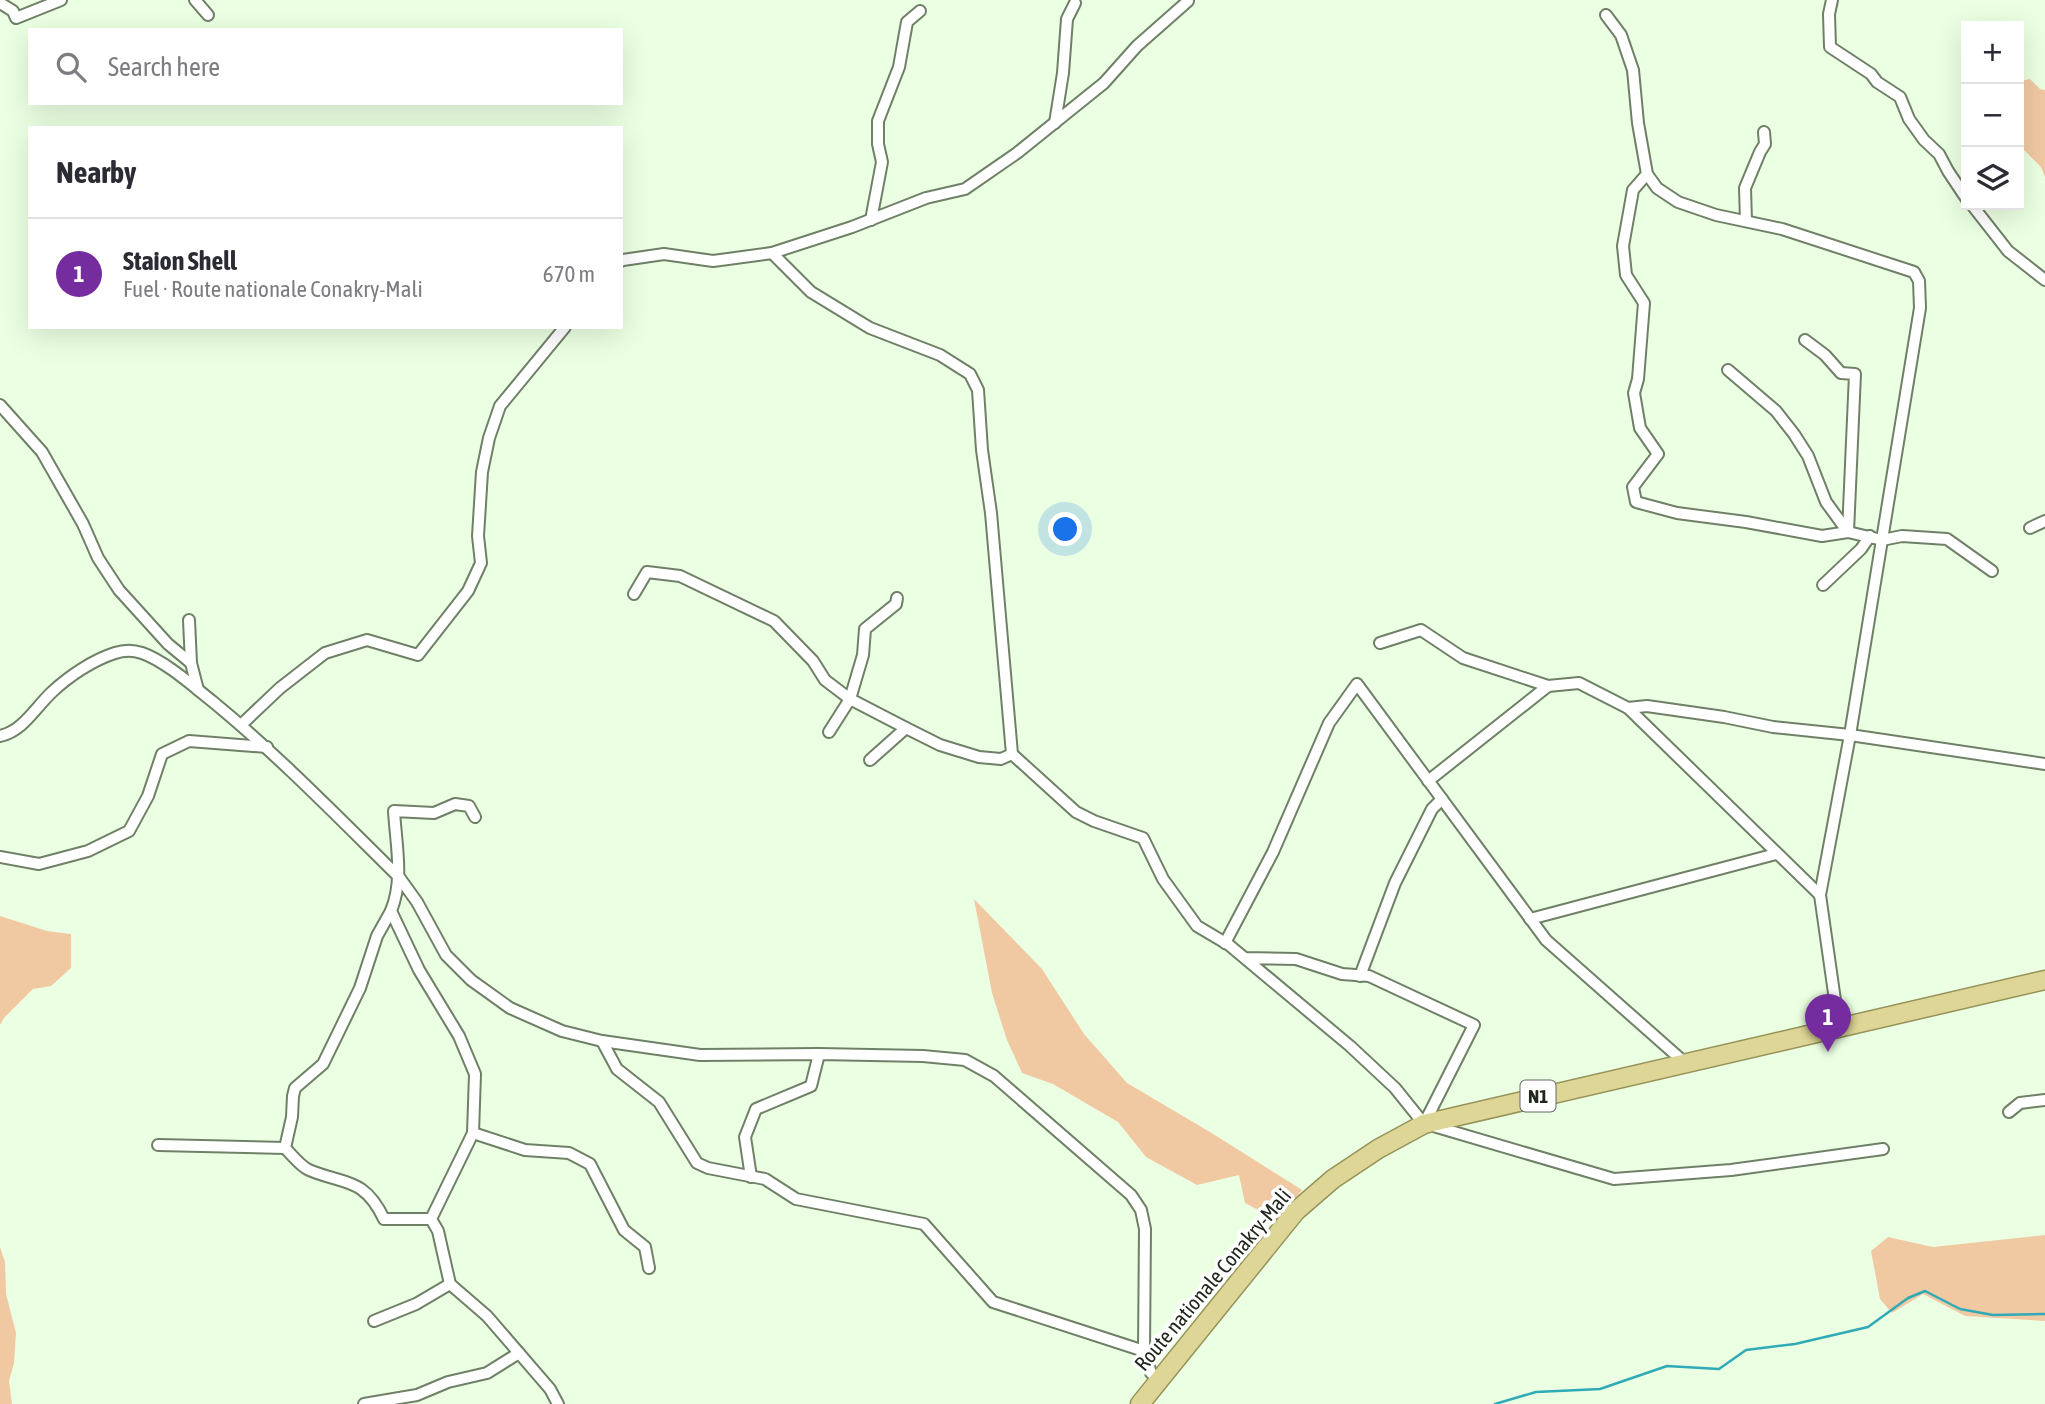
<!DOCTYPE html>
<html lang="en">
<head>
<meta charset="utf-8">
<style>
  :root { --surface:#fff; --page:#f7f7f7; --text:#2b2b33; --muted:#7c7c81; --line:#e1e1e2; --accent:#742c9f }
  body { margin:0; font-family:"Asap Condensed",sans-serif; background:var(--page); color:var(--text) }
  .controls { position:absolute; right:21px; top:21px; display:grid; overflow:hidden; border-radius:0px; box-shadow:0 7px 28px #0002 }
  .controls button { width:63px; height:63px; display:grid; place-items:center; padding:0; border:0; border-bottom:2px solid var(--line); background:var(--surface); color:var(--text); font:35px sans-serif }
  .you { position:absolute; left:1066px; top:530px; width:24px; height:24px; margin:-18px; border:5px solid #fff; border-radius:50%; background:#1a73e8; box-shadow:0 0 0 10px #1a73e833 }
  .badge { display:grid; place-items:center; width:46px; height:46px; border-radius:50%; background:var(--accent); color:#fff; font-size:23px; font-weight:700 }
  .pin { position:absolute; translate:-50% -58px; filter:drop-shadow(0 2px 4px #0008) }
  .pin::after { content:''; position:absolute; top:37px; width:24px; height:21px; background:inherit; clip-path:polygon(0 0,100% 0,50% 100%) }
  .list { margin:0; padding:0; list-style:none }
  h2 { display:flex; justify-content:space-between; align-items:center; height:91px; margin:0; padding:0 28px; font-size:30px }
  h2 small { font-size:23px; font-weight:400; color:var(--muted) }
  .list li { display:grid; grid-template-columns:46px 1fr auto; gap:21px; align-items:center; box-sizing:border-box; height:112px; padding:0 28px; border-top:2px solid var(--line) }
  .list b { display:block; font-size:26px; white-space:nowrap }
  .list p { margin:0; font-size:23px; white-space:nowrap; color:var(--muted) }
  .list em { font-size:23px; font-style:normal; color:var(--muted) }
  .icon { flex:none; width:38px; height:38px; fill:none; stroke:currentColor; stroke-width:2; stroke-linecap:round; stroke-linejoin:round }
  .map { position:relative; flex:none; width:2045px; height:1404px; overflow:hidden }
  .search { position:absolute; background:var(--surface); box-shadow:0 7px 28px #0002; left:28px; top:28px; width:595px; height:77px; display:flex; align-items:center; gap:18px; box-sizing:border-box; padding:0 24px; border-radius:0px; color:var(--muted); font-size:26px }
  .panel { position:absolute; background:var(--surface); box-shadow:0 7px 28px #0002; left:28px; top:126px; width:595px; height:203px; border-radius:0px }
  .map>svg:first-child { display:block }
</style>
</head>
<body>
<div class="map">
<svg width="2045" height="1404" viewBox="0 0 2045 1404">
  <rect width="100%" height="100%" fill="#ebffe2"/>
  <g fill="#f0c9a2">
    <polygon points="2030,79 2040,89 2045,90 2045,177 2041,167 2019,145 2019,81"/>
    <polygon points="974,899 1042,969 1084,1034 1127,1083 1210,1132 1302,1190 1277,1220 1245,1203 1239,1175 1197,1185 1146,1157 1118,1122 1053,1084 1022,1073 1007,1040 992,993"/>
    <polygon points="0,916 47,931 71,934 71,968 51,986 33,989 4,1018 0,1025"/>
    <polygon points="2045,1235 2045,1321 1965,1316 1923,1294 1892,1313 1880,1299 1871,1251 1888,1237 1933,1247"/>
    <polygon points="0,1247 5,1262 6,1294 16,1333 14,1363 9,1381 12,1404 0,1404"/>
  </g>
  <g fill="none" stroke-linecap="round" stroke-linejoin="round">
    <polyline stroke="#30aab6" stroke-width="2.5" points="1495,1404 1536,1392 1600,1389 1667,1366 1719,1369 1746,1350 1795,1344 1868,1327 1908,1298 1925,1291 1960,1309 1993,1315 2045,1314"/>
    <defs>
      <g id="minor">
        <polyline points="195,0 208,15"/>
        <polyline points="1832,0 1829,14 1830,47 1871,74 1877,82 1900,97 1909,119 1924,140 1939,154 1948,171 1966,198"/>
        <polyline points="1188,1 1137,46 1104,83 1017,153 965,189 926,198 852,227 772,253 811,292 870,328 940,355 970,374 978,390 982,450 991,513 1012,754 1076,812 1094,821 1143,838 1163,879 1197,926 1229,945 1350,1046 1395,1088 1424,1124 1474,1025 1369,976 1342,974 1296,959 1245,958"/>
        <polyline points="0,3 13,11 16,18 61,0"/>
        <polyline points="1606,15 1621,35 1633,70 1638,123 1647,174 1657,188 1678,202 1716,215 1782,229 1914,272 1919,281 1920,308 1850,735 1820,895 1839,1028"/>
        <polyline points="1055,123 1063,73 1067,19 1075,3"/>
        <polyline points="1647,174 1633,190 1623,246 1626,275 1644,303 1638,379 1634,393 1640,428 1658,454 1633,487 1636,502 1677,513 1746,522 1822,536 1848,532 1882,540 1902,536 1947,539 1992,571"/>
        <polyline points="1972,205 2008,251 2045,280"/>
        <polyline points="871,220 882,162 878,144 878,121 899,67 907,22 920,11"/>
        <polyline points="1746,221 1745,188 1760,152 1765,144 1764,132"/>
        <polyline points="621,261 623,260 664,254 713,261 772,253"/>
        <polyline points="1805,340 1825,355 1841,373 1855,374 1848,532"/>
        <polyline points="1728,370 1776,411 1794,434 1808,456 1826,502 1848,532"/>
        <polyline points="0,405 42,452 83,524 98,558 119,590 168,644 191,663 198,690"/>
        <polyline points="2030,528 2045,521"/>
        <polyline points="1823,585 1861,549 1870,536"/>
        <polyline points="634,594 647,572 680,576 774,621 813,661 825,680 850,699 906,728 940,745 979,757 1001,759 1012,754"/>
        <polyline points="189,620 191,663"/>
        <polyline points="1380,643 1421,630 1463,658 1548,686 1579,683 1628,708 1820,895"/>
        <polyline points="1628,708 1647,706 1724,717 1773,727 1850,735 2045,764"/>
        <polyline points="241,725 280,688 325,653 367,640 418,655 468,591 481,563 478,536 482,472 489,438 500,406 565,327"/>
        <polyline points="829,732 850,699 863,655 865,629 896,604 897,598"/>
        <path d="M0,736C23,731 35,708 52,692C69,676 93,660 115,653C124,650 133,650 142,653C165,661 193,686 212,701C279,756 338,817 399,877L417,902L446,955L471,980L510,1008L562,1031L602,1041L700,1055L819,1054L923,1056L965,1060L994,1076L1131,1195L1141,1210L1145,1229L1144,1351L1151,1373L1159,1379"/>
        <polyline points="870,760 906,728"/>
        <polyline points="1428,781 1548,686"/>
        <path d="M475,817L469,806L455,804L434,813L394,811C396,845 404,879 391,911L419,970L459,1036L475,1074L473,1133L431,1219L438,1231L450,1284L487,1316L550,1389L558,1404"/>
        <polyline points="0,857 39,864 88,851 129,831 148,796 162,754 189,741 267,747"/>
        <path d="M391,911L377,936L360,988L323,1064L295,1088L293,1096L292,1117L285,1148C292,1155 300,1166 309,1170C345,1185 364,1177 384,1219H431"/>
        <polyline points="1530,919 1776,854"/>
        <polyline points="1225,943 1273,852 1329,723 1357,684 1546,940 1684,1062"/>
        <polyline points="1360,976 1395,883 1432,809 1442,799"/>
        <polyline points="602,1041 617,1069 659,1102 697,1163 708,1168 765,1179 796,1199 924,1224 993,1302 1144,1351"/>
        <polyline points="2009,1112 2020,1103 2045,1100"/>
        <polyline points="1430,1125 1614,1179 1731,1170 1883,1149"/>
        <polyline points="473,1133 525,1150 569,1153 590,1164 624,1230 645,1247 649,1268"/>
        <polyline points="158,1145 285,1148"/>
        <polyline points="751,1177 745,1137 756,1109 811,1086 819,1054"/>
        <polyline points="374,1321 416,1304 450,1284"/>
        <polyline points="364,1404 417,1395 448,1382 487,1373 519,1353"/>
      </g>
      <polyline id="trunk" points="1140,1404 1296,1211 1333,1179 1378,1149 1424,1124 2045,980"/>
    </defs>
    <use href="#minor" stroke="#6f8067" stroke-width="14"/>
    <use href="#trunk" stroke="#96925a" stroke-width="21"/>
    <use href="#minor" stroke="#fff" stroke-width="10"/>
    <use href="#trunk" stroke="#ded696" stroke-width="18"/>
  </g>
  <g text-anchor="middle" stroke-width="7" stroke-linejoin="round" paint-order="stroke">
    <rect fill="#fff" stroke="#636860" stroke-width="2" x="1520.5" y="1080.5" width="35" height="31" rx="5"/>
    <g font-size="19" font-weight="bold" fill="#20271c">
      <text x="1538" y="1103">N1</text>
    </g>
    <g font-size="21" fill="#20271c" stroke="#fff">
      <text transform="translate(1213 1280) rotate(-50)" y="7">Route nationale Conakry-Mali</text>
    </g>
  </g>
</svg>
<div class="controls">
<button>+</button>
<button>−</button>
<button><svg class="icon" aria-label="layers" viewBox="0 0 24 24"><path d="M12 4l9 5-9 5-9-5zM3 14l9 5 9-5"/></svg></button>
</div>
<div class="you"></div>
<div class="pin badge" style="left:1828px;top:1052px">1</div>
<div class="search"><svg class="icon" aria-label="search" viewBox="0 0 24 24"><circle cx="10" cy="10" r="6"/><path d="M15 15l6 6"/></svg>Search here</div>
<section class="panel">
<h2>Nearby<small></small></h2>
<ul class="list">
<li><span class="badge">1</span><div><b>Staion Shell</b><p>Fuel · Route nationale Conakry-Mali</p></div><em>670 m</em></li>
</ul>
</section>
</div>
</body>
</html>
